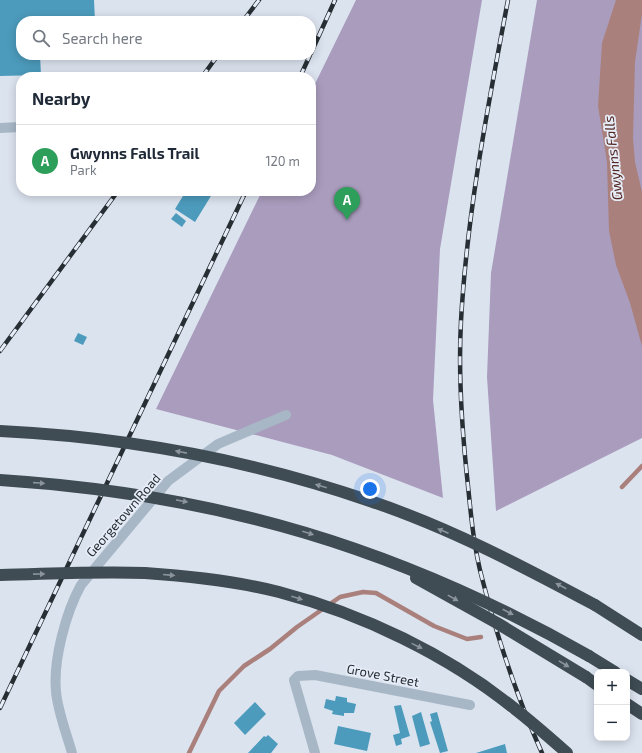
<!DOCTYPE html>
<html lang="en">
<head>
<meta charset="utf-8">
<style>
  :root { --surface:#fff; --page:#f6f6f7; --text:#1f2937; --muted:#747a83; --line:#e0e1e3; --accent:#b45309 }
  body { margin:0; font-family:"Exo 2",sans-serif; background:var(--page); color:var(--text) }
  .controls { position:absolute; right:12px; bottom:12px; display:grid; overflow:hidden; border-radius:8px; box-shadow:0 2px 10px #0003 }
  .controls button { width:36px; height:36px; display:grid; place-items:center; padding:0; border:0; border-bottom:1px solid var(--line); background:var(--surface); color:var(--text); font:20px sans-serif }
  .you { position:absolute; left:370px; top:489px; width:14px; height:14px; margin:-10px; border:3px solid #fff; border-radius:50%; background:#1a73e8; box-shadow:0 0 0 6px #1a73e833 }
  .badge { display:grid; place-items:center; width:26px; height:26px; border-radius:50%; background:var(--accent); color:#fff; font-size:13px; font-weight:700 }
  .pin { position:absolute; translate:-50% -33px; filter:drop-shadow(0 1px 2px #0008) }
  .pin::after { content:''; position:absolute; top:21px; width:14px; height:12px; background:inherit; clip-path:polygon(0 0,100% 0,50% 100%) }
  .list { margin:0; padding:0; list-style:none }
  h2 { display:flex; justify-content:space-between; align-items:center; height:52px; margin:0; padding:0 16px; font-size:17px }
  h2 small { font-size:13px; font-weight:400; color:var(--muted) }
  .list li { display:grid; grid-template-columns:26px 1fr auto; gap:12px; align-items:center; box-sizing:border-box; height:72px; padding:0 16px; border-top:1px solid var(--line) }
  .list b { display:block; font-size:15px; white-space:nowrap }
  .list p { margin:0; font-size:13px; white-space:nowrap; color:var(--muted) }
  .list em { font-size:13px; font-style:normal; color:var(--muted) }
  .icon { flex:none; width:22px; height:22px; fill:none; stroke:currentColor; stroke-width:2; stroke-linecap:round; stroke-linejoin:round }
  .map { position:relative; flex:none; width:642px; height:753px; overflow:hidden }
  .search { position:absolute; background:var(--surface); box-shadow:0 2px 10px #0003; left:16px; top:16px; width:300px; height:44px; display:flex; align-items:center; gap:10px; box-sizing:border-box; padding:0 14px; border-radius:16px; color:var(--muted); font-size:15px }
  .panel { position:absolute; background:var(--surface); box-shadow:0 2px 10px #0003; left:16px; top:72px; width:300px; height:124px; border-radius:16px }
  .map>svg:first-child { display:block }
</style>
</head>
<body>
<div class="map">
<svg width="642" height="753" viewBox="0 0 642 753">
  <rect width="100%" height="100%" fill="#dbe3ef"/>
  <g fill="#a99cbd">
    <polygon points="356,0 482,0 440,249 433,400 443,498 332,455 156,409 262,191 311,191 311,92"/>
    <polygon points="537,0 642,0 642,438 496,511 487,377 491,273"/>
  </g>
  <polygon fill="#aa807c" points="616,0 642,0 642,14 635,62 633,138 635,162 642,192 642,346 630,303 616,265 609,231 607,162 598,106 602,43"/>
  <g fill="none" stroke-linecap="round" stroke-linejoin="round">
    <g stroke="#aa807c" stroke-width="4.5">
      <polyline points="622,487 642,466"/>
      <polyline points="189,753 219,691 244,666 270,649 297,627 340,597 363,592 376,593 434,626 467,639 481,637"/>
    </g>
  </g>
  <g fill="#4c9bbc">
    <polygon points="0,0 94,0 95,21 21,21 21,55 40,55 41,75 0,76"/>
    <polygon points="186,191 214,191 195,222 175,209"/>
    <polygon points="176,213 186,221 182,227 171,219"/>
    <polygon points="78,333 87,337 83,345 74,341"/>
    <polygon points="336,696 347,698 347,702 356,704 354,713 344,713 344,716 332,714 333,711 324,708 326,699 335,701"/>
    <polygon points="255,702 266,714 245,735 234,723"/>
    <polygon points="401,705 410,736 401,739 402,744 396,746 393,735 400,733 394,706"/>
    <polygon points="421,712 430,744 420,747 412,716"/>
    <polygon points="437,712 448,751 440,753 430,722 432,721 430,714"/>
    <polygon points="338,726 371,733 367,751 334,744"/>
    <polygon points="268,735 278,744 271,753 248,753 264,736 266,737"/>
    <polygon points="505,744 507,753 476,753"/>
  </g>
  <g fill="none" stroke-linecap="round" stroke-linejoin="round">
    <g stroke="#a8b7c6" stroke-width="10">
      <polyline points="0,128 21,127"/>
      <path d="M72,753C67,735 57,709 56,691C53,660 66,612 81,585L168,481L218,444L286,415"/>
      <polyline points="315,753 294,680 298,676 315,675 470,705"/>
    </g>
    <g stroke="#3f4c54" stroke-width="12">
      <polyline points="595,605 642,635"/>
      <polyline points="589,656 615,672"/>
      <polyline points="586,677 597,685"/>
      <polyline points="627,680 642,689"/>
      <polyline points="627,704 642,714"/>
    </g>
    <defs>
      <g id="rail">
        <path d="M508,0C488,106 467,212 461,321C458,376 462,431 468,486C471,516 474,548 482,578C497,637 517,697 542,753"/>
        <polyline points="243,21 259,0"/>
        <polyline points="311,53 335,0"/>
        <polyline points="202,77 218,55"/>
        <polyline points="300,77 310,55"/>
        <polyline points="0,351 118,191"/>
        <polyline points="0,708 246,191"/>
      </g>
    </defs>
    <use href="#rail" stroke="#272f34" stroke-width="4.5"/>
    <use href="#rail" stroke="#e7edf8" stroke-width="3" stroke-dasharray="9" stroke-linecap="butt"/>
    <g stroke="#3f4c54" stroke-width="12">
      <path d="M0,431C125,437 251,460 370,501C448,527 522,566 595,605"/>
      <path d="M0,480C218,494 399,548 589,656"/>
      <path d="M0,575C48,574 97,571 145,573C190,576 236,581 279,592C363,614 448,655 515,709C533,723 550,738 567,753"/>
      <polyline points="416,578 497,623 586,677"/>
    </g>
  </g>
  <defs><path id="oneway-solid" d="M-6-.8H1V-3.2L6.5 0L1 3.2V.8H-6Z"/></defs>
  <g fill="#8b949e">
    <use href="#oneway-solid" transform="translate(181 452) rotate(-169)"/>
    <use href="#oneway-solid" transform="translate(39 483) rotate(4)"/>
    <use href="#oneway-solid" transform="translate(321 486) rotate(-164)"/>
    <use href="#oneway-solid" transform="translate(182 501) rotate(11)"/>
    <use href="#oneway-solid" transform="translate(443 531) rotate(-157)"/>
    <use href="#oneway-solid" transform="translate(308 533) rotate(17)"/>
    <use href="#oneway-solid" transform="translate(39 574) rotate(-1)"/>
    <use href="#oneway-solid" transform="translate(169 575) rotate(5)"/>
    <use href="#oneway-solid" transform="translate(561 586) rotate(-152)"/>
    <use href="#oneway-solid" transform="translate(297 598) rotate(18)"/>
    <use href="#oneway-solid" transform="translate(453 598) rotate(29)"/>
    <use href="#oneway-solid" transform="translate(508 612) rotate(27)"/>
    <use href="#oneway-solid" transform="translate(417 646) rotate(26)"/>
    <use href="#oneway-solid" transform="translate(564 664) rotate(31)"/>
  </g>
  <g text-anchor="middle" stroke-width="3.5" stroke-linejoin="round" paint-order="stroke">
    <g font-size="13" fill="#272f34" stroke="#e7edf8">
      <text transform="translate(123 515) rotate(-49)" y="5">Georgetown Road</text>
      <text transform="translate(383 675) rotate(11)" y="5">Grove Street</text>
    </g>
    <g font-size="14" font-style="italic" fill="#522620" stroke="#e7edf8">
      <text transform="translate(613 158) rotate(-96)" y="5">Gwynns Falls</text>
    </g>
  </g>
</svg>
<div class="controls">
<button>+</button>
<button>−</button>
</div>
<div class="you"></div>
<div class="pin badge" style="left:347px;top:220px;background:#2e9e5b">A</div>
<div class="search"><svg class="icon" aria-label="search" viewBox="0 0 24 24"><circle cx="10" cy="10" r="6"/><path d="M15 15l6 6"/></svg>Search here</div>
<section class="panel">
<h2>Nearby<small></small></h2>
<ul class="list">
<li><span class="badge" style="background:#2e9e5b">A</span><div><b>Gwynns Falls Trail</b><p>Park</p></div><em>120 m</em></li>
</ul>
</section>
</div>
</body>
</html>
